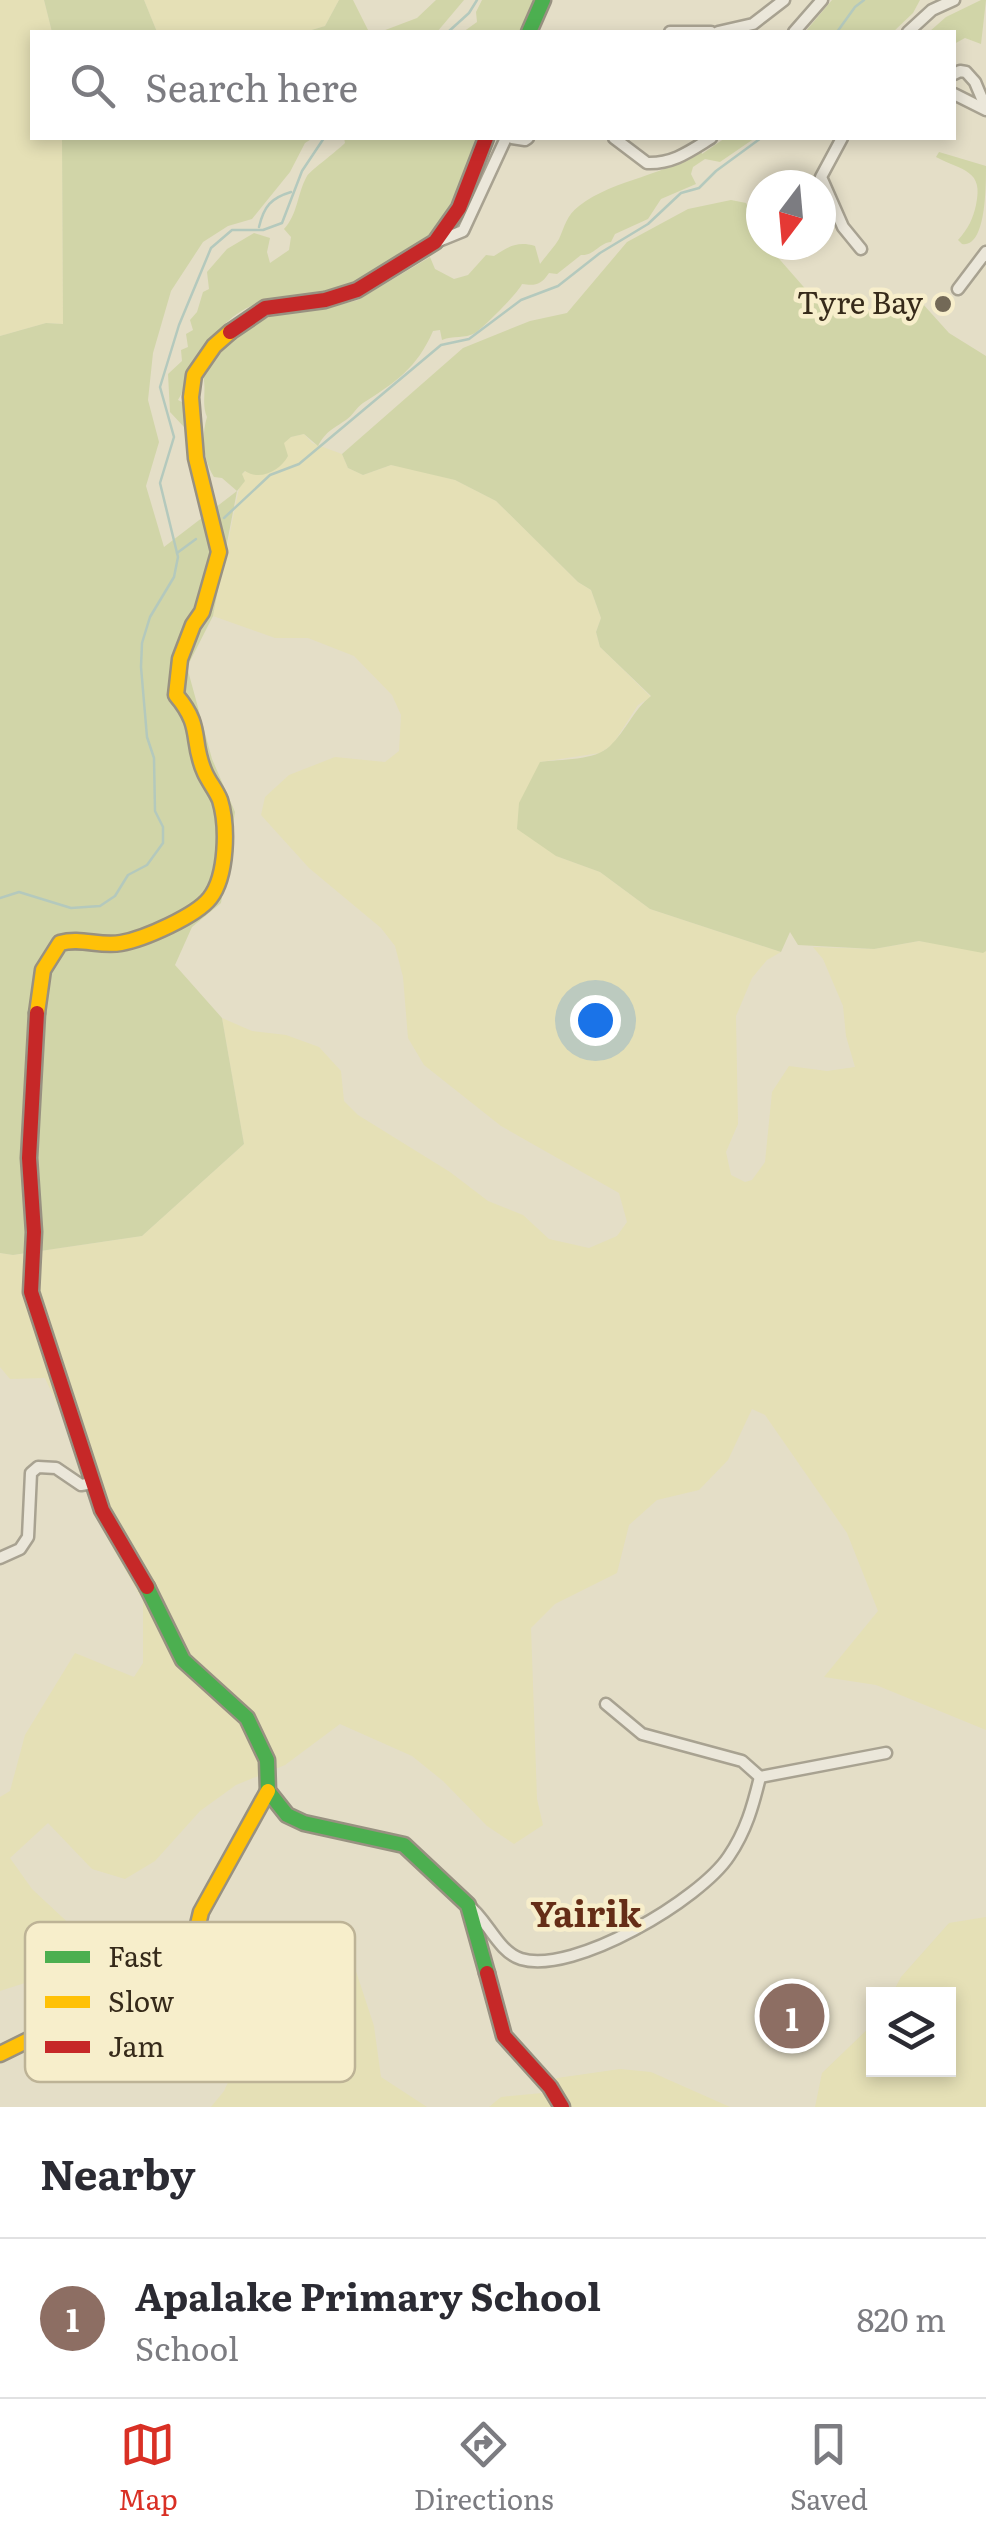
<!DOCTYPE html>
<html lang="en">
<head>
<meta charset="utf-8">
<style>
  :root { --surface:#fff; --page:#f2f2f3; --text:#2b2b33; --muted:#7c7c81; --line:#e1e1e2; --accent:#d93025 }
  body { margin:0; font-family:Literata,serif; background:var(--page); color:var(--text) }
  .controls { position:absolute; right:30px; bottom:30px; display:grid; overflow:hidden; border-radius:0px; box-shadow:0 5px 15px #0003 }
  .controls button { width:90px; height:90px; display:grid; place-items:center; padding:0; border:0; border-bottom:2px solid var(--line); background:var(--surface); color:var(--text); font:50px sans-serif }
  .compass { position:absolute; left:746px; top:170px; width:90px; height:90px; border-radius:50%; background:var(--surface); box-shadow:0 5px 15px #0003; rotate:196deg }
  .you { position:absolute; left:595px; top:1020px; width:35px; height:35px; margin:-25px; border:8px solid #fff; border-radius:50%; background:#1a73e8; box-shadow:0 0 0 15px #1a73e833 }
  .badge { display:grid; place-items:center; width:65px; height:65px; border-radius:50%; background:var(--accent); color:#fff; font-size:32px; font-weight:700 }
  .pin { position:absolute; translate:-50% -50%; border:5px solid #fff; box-shadow:0 2px 10px #0006 }
  .list { margin:0; padding:0; list-style:none }
  h2 { display:flex; justify-content:space-between; align-items:center; height:130px; margin:0; padding:0 40px; font-size:42px }
  h2 small { font-size:32px; font-weight:400; color:var(--muted) }
  .list li { display:grid; grid-template-columns:65px 1fr auto; gap:30px; align-items:center; box-sizing:border-box; height:160px; padding:0 40px; border-top:2px solid var(--line) }
  .list b { display:block; font-size:38px; white-space:nowrap }
  .list p { margin:0; font-size:32px; white-space:nowrap; color:var(--muted) }
  .list em { font-size:32px; font-style:normal; color:var(--muted) }
  .icon { flex:none; width:55px; height:55px; fill:none; stroke:currentColor; stroke-width:2; stroke-linecap:round; stroke-linejoin:round }
  .map { position:relative; flex:none; width:986px; height:2107px; overflow:hidden }
  .search { position:absolute; background:var(--surface); box-shadow:0 5px 15px #0003; left:30px; right:30px; top:30px; height:110px; display:flex; align-items:center; gap:25px; box-sizing:border-box; padding:0 35px; border-radius:0px; color:var(--muted); font-size:38px }
  .sheet { height:290px; background:var(--surface) }
  nav { display:flex; justify-content:space-around; align-items:center; box-sizing:border-box; height:140px; border-top:2px solid var(--line); background:var(--surface); font-size:28px; color:var(--muted) }
  nav a { display:grid; justify-items:center; gap:5px }
  nav .on { color:var(--accent) }
  .map>svg:first-child { display:block }
</style>
</head>
<body>
<div class="map">
<svg width="986" height="2107" viewBox="0 0 986 2107">
  <rect width="100%" height="100%" fill="#e4dec7"/>
  <g fill="#e5e0b6">
    <polygon points="0,0 44,0 52,32 32,32 32,138 62,138 63,324 46,323 0,336"/>
    <polygon points="144,0 339,0 325,26 305,32 157,32"/>
    <polygon points="304,434 312,443 342,454 348,468 363,475 391,465 407,468 455,480 496,501 578,582 591,590 601,618 596,632 600,647 651,697 638,705 613,744 600,753 540,762 556,856 600,872 650,909 781,952 767,960 752,978 736,1016 738,1124 726,1152 731,1175 745,1182 752,1180 765,1162 772,1092 789,1066 827,1071 855,1067 846,1036 843,1006 823,959 813,947 874,949 919,941 986,951 986,1730 876,1685 824,1677 878,1611 847,1533 765,1415 752,1409 728,1460 699,1490 657,1500 629,1525 617,1573 555,1604 531,1628 537,1799 543,1825 514,1844 487,1826 443,1781 412,1756 340,1724 285,1765 236,1785 200,1811 155,1861 125,1879 92,1869 48,1823 10,1858 32,1889 77,1931 79,1953 65,1970 0,1991 0,1797 10,1791 25,1735 75,1653 134,1677 143,1663 143,1601 101,1527 62,1415 45,1378 10,1379 0,1367 0,1253 13,1255 142,1236 244,1144 222,1018 252,1031 286,1035 319,1047 341,1071 344,1101 358,1115 450,1172 488,1201 523,1215 549,1239 589,1248 617,1236 627,1222 619,1193 501,1126 424,1065 408,1038 403,977 395,946 381,928 309,868 261,815 265,797 289,775 335,757 385,762 399,751 401,715 392,695 354,656 308,638 275,638 213,616 242,474 291,437"/>
    <polygon points="986,1917 986,2107 815,2107 822,2073 873,2024 874,2070 948,2070 948,1994 892,1994 901,1977 949,1923"/>
    <polygon points="325,1935 349,1950 374,2026 381,2077 427,2107 211,2107 224,2091 257,2021 276,2002 283,1968 298,1939"/>
    <polygon points="620,2069 651,2072 730,2107 489,2107 501,2097 542,2093 557,2078"/>
  </g>
  <g fill="#d1d5a8">
    <polygon points="44,0 144,0 157,32 52,32"/>
    <polygon points="339,0 353,0 369,32 305,32 325,26"/>
    <polygon points="436,0 464,0 437,32 380,32 417,18"/>
    <polygon points="482,0 537,0 523,32 463,32 477,22 476,12"/>
    <polygon points="832,0 920,0 913,13 893,32 805,32"/>
    <polygon points="981,0 986,0 981,44 965,38 954,44 954,32 929,32 946,17"/>
    <path d="M62,138H313L305,143L290,172L252,219L228,226L203,242L171,291L153,353L148,400L159,442L146,486L164,547L237,491L222,478L214,477C203,459 201,437 207,417C201,403 207,391 203,376L219,351L242,330L288,308H327L358,300L430,257L435,269L454,279L468,275L486,255L494,256C509,246 518,241 535,246L540,264C545,257 555,246 559,239C565,226 566,216 579,206C615,178 668,176 701,149L702,154L725,138H755L720,162L705,159L693,167L691,174L696,184L661,199L648,219L615,234L611,242C599,243 594,256 581,255L557,274L549,273C541,285 535,286 522,284C519,292 484,327 475,333C465,339 453,335 442,340L440,330L433,331C417,368 396,382 363,403C356,408 353,415 346,420C333,429 326,431 318,446L304,434L291,437L284,443L288,456C280,471 260,481 245,471L242,474L245,481L237,491L213,616L187,667L212,759L235,812L221,903L192,927L175,965L222,1018L244,1144L142,1236L13,1255L0,1253V336L46,323L63,324Z"/>
    <path d="M344,138H477C470,170 460,202 440,229C422,253 356,284 327,291C299,297 270,295 245,309C223,321 200,349 190,372C185,382 184,391 178,400L184,403V427L170,412L168,374L182,361L181,350L188,347L186,334L193,330L190,320L197,312L203,292L209,289L207,272L227,249L254,233L270,238L267,252L270,263L289,250L291,237L284,229C298,214 297,194 307,176C311,170 336,152 345,143Z"/>
    <path d="M939,152L986,166C986,188 986,248 962,244L958,240C968,229 973,219 976,205C984,170 963,171 936,157Z"/>
    <path d="M731,200L746,203L761,233V245H767L809,293L824,303L881,313L913,293L949,333L986,356V951L983,953L919,941L874,949L798,945L790,932L781,952L650,909L600,872L556,856L517,829L519,803L540,762C561,759 595,761 610,746C626,731 633,710 651,696L600,647L596,632L601,618L591,590L578,582L496,501L455,480L391,465L363,475L348,468L342,454L463,348L530,321L567,313L627,242L688,209Z"/>
  </g>
  <g fill="none" stroke-linecap="round" stroke-linejoin="round">
    <g stroke="#b4c9bd" stroke-width="2.5">
      <polyline points="448,32 469,13 477,0"/>
      <polyline points="837,32 855,7 864,0"/>
      <path d="M259,227C264,206 271,198 291,192"/>
      <polyline points="224,518 270,475 299,464 441,345 469,339 521,300 558,286 600,253 648,224 681,193 699,188 716,171 761,138"/>
      <polyline points="177,553 196,539"/>
      <polyline points="0,898 19,892 71,908 100,906 115,896 128,875 147,865 163,843 163,827 155,811 154,758 147,737 141,667 142,643 150,617 174,577 178,557 160,483 174,437 160,387 179,325 211,248 232,230 263,230 282,223 302,171 324,138"/>
    </g>
    <defs>
      <g id="street">
        <polyline points="670,32 711,32"/>
        <polyline points="718,32 753,24 784,0"/>
        <polyline points="794,32 822,0"/>
        <polyline points="908,32 932,10 954,0"/>
        <polyline points="954,74 960,71 966,72 975,82 986,108"/>
        <polyline points="954,94 986,110"/>
        <polyline points="512,138 525,140 528,138"/>
        <path d="M614,138L647,163C673,164 690,151 711,138"/>
        <polyline points="842,138 821,177 843,227 861,249"/>
        <polyline points="436,242 463,231 506,138"/>
        <polyline points="958,289 986,252"/>
        <polyline points="0,1558 20,1549 28,1537 31,1473 38,1467 56,1468 81,1485 93,1483"/>
        <polyline points="606,1704 642,1734 742,1761 760,1777"/>
        <polyline points="760,1777 886,1753"/>
        <path d="M468,1905C487,1919 498,1952 521,1959C574,1975 701,1899 729,1856C746,1831 753,1806 760,1777"/>
      </g>
      <g id="fast">
        <polyline points="529,32 543,0"/>
        <polyline points="147,1587 183,1660 247,1718 267,1760 268,1791 287,1815 304,1823 404,1845 468,1905 487,1973"/>
      </g>
      <g id="slow">
        <path d="M37,1013L43,970L60,943C81,937 100,947 121,943C144,939 196,916 210,898C227,876 228,826 220,800C216,790 209,782 205,773C190,740 204,728 176,695L180,659L193,625L202,612L219,552L196,458L191,397L194,375L214,346L230,332"/>
        <polyline points="0,2054 57,2026 78,2003 91,1998 143,2003 158,2000 188,1966 201,1912 268,1791"/>
      </g>
      <g id="jam">
        <polyline points="230,332 265,308 325,300 357,290 435,242 459,208 486,138"/>
        <polyline points="37,1013 29,1158 34,1232 31,1292 102,1510 147,1587"/>
        <polyline points="487,1973 504,2036 550,2087 562,2107"/>
      </g>
    </defs>
    <use href="#street" stroke="#a8a291" stroke-width="15"/>
    <use href="#fast" stroke="#989181" stroke-width="19"/>
    <use href="#slow" stroke="#989181" stroke-width="19"/>
    <use href="#jam" stroke="#989181" stroke-width="19"/>
    <use href="#street" stroke="#ebe7da" stroke-width="10"/>
    <use href="#fast" stroke="#4caf50" stroke-width="14"/>
    <use href="#slow" stroke="#ffc107" stroke-width="14"/>
    <use href="#jam" stroke="#c62828" stroke-width="14"/>
  </g>
  <circle fill="#736957" stroke="#f7eecb" stroke-width="4" cx="943" cy="304" r="10"/>
  <g text-anchor="middle" stroke-width="9" stroke-linejoin="round" paint-order="stroke">
    <g font-size="30" fill="#362a1a" stroke="#f7eecb" text-anchor="end">
      <text x="923" y="314">Tyre Bay</text>
    </g>
    <g font-size="35" font-weight="bold" fill="#652d17" stroke="#f7eecb">
      <text x="586" y="1927">Yairik</text>
    </g>
  </g>
  <rect x="25" y="1922" width="330" height="160" rx="15" fill="#f7eecb" stroke="#bdb396" stroke-width="2.5"/>
  <rect x="45" y="1951" width="45" height="12" fill="#4caf50"/>
  <rect x="45" y="1996" width="45" height="12" fill="#ffc107"/>
  <rect x="45" y="2041" width="45" height="12" fill="#c62828"/>
  <g font-size="28" fill="#362a1a">
    <text x="108" y="1967">Fast</text>
    <text x="108" y="2012">Slow</text>
    <text x="108" y="2057">Jam</text>
  </g>
</svg>
<div class="controls">
<button><svg class="icon" aria-label="layers" viewBox="0 0 24 24"><path d="M12 4l9 5-9 5-9-5zM3 14l9 5 9-5"/></svg></button>
</div>
<svg class="compass" viewBox="-18 -18 36 36"><path d="M0-13l5 13h-10z" fill="#e53935"/><path d="M0 13l5-13h-10z" fill="#7c7c81"/></svg>
<div class="you"></div>
<div class="pin badge" style="left:792px;top:2016px;background:#8d6e63">1</div>
<div class="search"><svg class="icon" aria-label="search" viewBox="0 0 24 24"><circle cx="10" cy="10" r="6"/><path d="M15 15l6 6"/></svg>Search here</div>
</div>
<section class="sheet">
<h2>Nearby<small></small></h2>
<ul class="list">
<li><span class="badge" style="background:#8d6e63">1</span><div><b>Apalake Primary School</b><p>School</p></div><em>820 m</em></li>
</ul>
</section>
<nav>
<a class="on"><svg class="icon" aria-label="map" viewBox="0 0 24 24"><path d="M3 6l6-2 6 2 6-2v14l-6 2-6-2-6 2zM9 4v14M15 6v14"/></svg>Map</a>
<a><svg class="icon" aria-label="directions" viewBox="0 0 24 24"><path d="M12 3l9 9-9 9-9-9zM9 14v-3h6M13 9l2 2-2 2"/></svg>Directions</a>
<a><svg class="icon" aria-label="saved" viewBox="0 0 24 24"><path d="M7 4h10v16l-5-4-5 4z"/></svg>Saved</a>
</nav>
</body>
</html>
